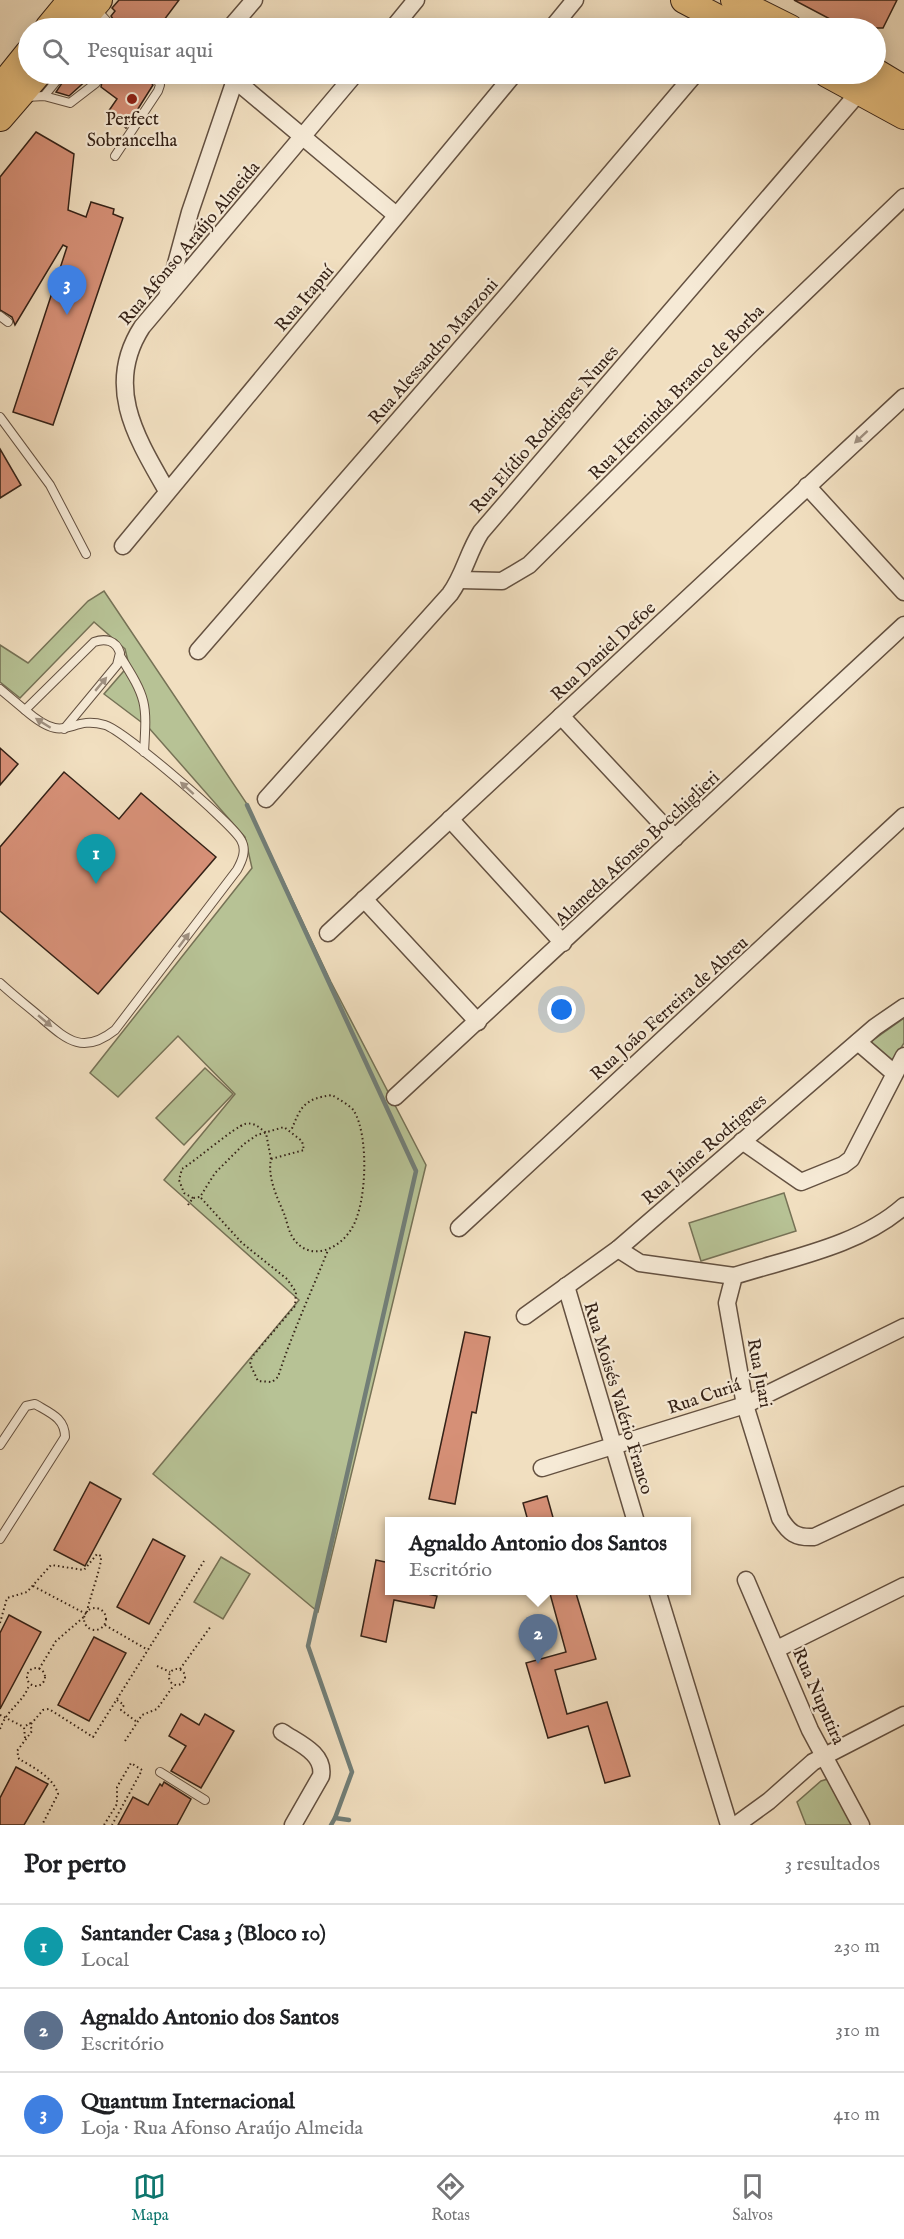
<!DOCTYPE html>
<html lang="pt">
<head>
<meta charset="utf-8">
<style>
  :root { --surface:#fff; --page:#f6f6f6; --text:#202124; --muted:#757577; --line:#e0e0e0; --accent:#0f766e }
  body { margin:0; font-family:"IM FELL English",serif; background:var(--page); color:var(--text) }
  .you { position:absolute; left:562px; top:1010px; width:21px; height:21px; margin:-15px; border:4px solid #fff; border-radius:50%; background:#1a73e8; box-shadow:0 0 0 9px #1a73e833 }
  .badge { display:grid; place-items:center; width:39px; height:39px; border-radius:50%; background:var(--accent); color:#fff; font-size:20px; font-weight:700 }
  .pin { position:absolute; translate:-50% -50px; filter:drop-shadow(0 2px 3px #0008) }
  .pin::after { content:''; position:absolute; top:32px; width:21px; height:18px; background:inherit; clip-path:polygon(0 0,100% 0,50% 100%) }
  .popup { position:absolute; left:385px; top:1517px; width:306px; height:78px; box-sizing:border-box; display:grid; place-content:center; border-radius:0px; background:var(--surface); filter:drop-shadow(0 2px 4px #0005); font-size:20px; white-space:nowrap; color:var(--muted) }
  .popup b { font-size:22px; color:var(--text) }
  .popup::after { content:''; position:absolute; left:50%; top:100%; margin-left:-12px; border:12px solid transparent; border-top-color:var(--surface) }
  .list { margin:0; padding:0; list-style:none }
  h2 { display:flex; justify-content:space-between; align-items:center; height:78px; margin:0; padding:0 24px; font-size:26px }
  h2 small { font-size:20px; font-weight:400; color:var(--muted) }
  .list li { display:grid; grid-template-columns:39px 1fr auto; gap:18px; align-items:center; box-sizing:border-box; height:84px; padding:0 24px; border-top:2px solid var(--line) }
  .list b { display:block; font-size:22px; white-space:nowrap }
  .list p { margin:0; font-size:20px; white-space:nowrap; color:var(--muted) }
  .list em { font-size:20px; font-style:normal; color:var(--muted) }
  .icon { flex:none; width:33px; height:33px; fill:none; stroke:currentColor; stroke-width:2; stroke-linecap:round; stroke-linejoin:round }
  .map { position:relative; flex:none; width:904px; height:1825px; overflow:hidden }
  .search { position:absolute; background:var(--surface); box-shadow:0 3px 15px #0003; left:18px; right:18px; top:18px; height:66px; display:flex; align-items:center; gap:15px; box-sizing:border-box; padding:0 21px; border-radius:33px; color:var(--muted); font-size:22px }
  .sheet { height:330px; background:var(--surface) }
  nav { display:flex; justify-content:space-around; align-items:center; box-sizing:border-box; height:84px; border-top:2px solid var(--line); background:var(--surface); font-size:16px; color:var(--muted) }
  nav a { display:grid; justify-items:center; gap:3px }
  nav .on { color:var(--accent) }
  .map>svg:first-child { display:block }
</style>
</head>
<body>
<div class="map">
<svg width="904" height="1825" viewBox="0 0 904 1825">
  <rect width="100%" height="100%" fill="#f1dfc0"/>
  <filter id="stains"><feTurbulence type="fractalNoise" baseFrequency=".00333" numOctaves="4"/><feColorMatrix values="0 0 0 0 .2 0 0 0 0 .09 0 0 0 0 .02 0 0 0 .5 -.17"/></filter>
  <radialGradient id="worn" r=".72"><stop offset=".6" stop-color="#630" stop-opacity="0"/><stop offset="1" stop-color="#630" stop-opacity=".3"/></radialGradient>
  <g fill="#b7c295" stroke="#767256" stroke-width="1.5">
    <polygon points="104,591 247,804 331,982 426,1165 318,1612 153,1474 299,1300 164,1180 235,1094 178,1036 118,1097 90,1073 252,868 245,837 149,728 104,694 129,665 125,649 94,622 20,698 0,682 0,645 28,663 88,601"/>
    <polygon points="904,1018 904,1043 892,1063 869,1043"/>
    <polygon points="205,1068 233,1094 184,1145 156,1118"/>
    <polygon points="784,1193 796,1231 701,1261 689,1223"/>
    <polygon points="221,1557 250,1574 223,1619 194,1602"/>
    <polygon points="828,1779 852,1825 806,1825 797,1802 821,1781"/>
  </g>
  <g fill="none" stroke-linecap="round" stroke-linejoin="round">
    <g stroke="#727e77" stroke-width="4.5">
      <polyline points="247,805 416,1171 308,1646 352,1772 335,1818"/>
      <polyline points="331,1825 335,1818 349,1820"/>
    </g>
  </g>
  <g fill="#d69077" stroke="#352217" stroke-width="1.5">
    <polygon points="119,0 179,0 158,28 119,28 111,16 115,11 112,8"/>
    <polygon points="794,0 897,0 883,28 847,28"/>
    <polygon points="68,74 144,74 153,85 126,128 108,112 117,99 101,87 102,82 99,77 89,78 69,96 56,92"/>
    <polygon points="36,132 74,154 68,210 86,217 91,202 114,209 113,214 123,218 53,425 13,412 67,247 63,245 15,325 12,317 0,310 0,177"/>
    <polygon points="0,449 21,485 0,498"/>
    <polygon points="0,748 18,764 0,785"/>
    <polygon points="64,772 119,819 141,793 216,857 98,994 0,911 0,847"/>
    <polygon points="465,1332 490,1337 476,1413 472,1412 455,1504 429,1499"/>
    <polygon points="90,1482 121,1499 85,1566 54,1550"/>
    <polygon points="547,1496 554,1521 528,1521 523,1503"/>
    <polygon points="153,1539 185,1556 149,1624 117,1607"/>
    <polygon points="376,1560 390,1563 390,1590 427,1590 427,1594 437,1596 434,1608 394,1600 386,1642 361,1636"/>
    <polygon points="549,1590 575,1590 596,1659 555,1670 567,1714 607,1702 630,1776 605,1783 588,1726 548,1738 526,1663 566,1652"/>
    <polygon points="9,1615 41,1632 0,1709 0,1633"/>
    <polygon points="94,1637 126,1653 89,1721 58,1705"/>
    <polygon points="181,1714 199,1725 205,1714 234,1731 201,1788 171,1771 186,1746 169,1736"/>
    <polygon points="16,1767 48,1784 24,1825 0,1825 0,1798"/>
    <polygon points="164,1782 191,1799 177,1825 118,1825 133,1797 148,1805 160,1784 162,1786"/>
  </g>
  <g fill="none" stroke-linecap="round" stroke-linejoin="round">
    <defs>
      <g id="service">
        <polyline points="96,9 113,28"/>
        <polyline points="44,96 62,74"/>
        <polyline points="27,97 44,96 70,103 96,83"/>
        <polyline points="115,156 158,91 160,85 155,74"/>
        <polyline points="0,316 8,322"/>
        <polyline points="0,417 50,485 86,554"/>
        <path d="M120,656C147,699 147,702 144,752"/>
        <path d="M0,689L25,710L94,642C105,638 116,640 120,653L117,665L64,729"/>
        <path d="M0,983C13,995 26,1005 39,1016C66,1039 82,1056 115,1030L237,870C242,861 247,850 241,840C232,823 123,730 105,725C67,714 69,748 25,710"/>
        <path d="M0,1445L26,1406L35,1404C50,1413 65,1418 65,1437L0,1539"/>
        <polyline points="160,1772 205,1800"/>
      </g>
      <g id="minor">
        <polyline points="230,28 254,0"/>
        <polyline points="393,28 416,0"/>
        <polyline points="552,28 575,0"/>
        <polyline points="228,74 396,215"/>
        <polyline points="167,297 190,212 235,80"/>
        <polyline points="807,486 904,592"/>
        <path d="M167,491C136,437 104,386 142,327L355,74"/>
        <polyline points="123,546 514,74"/>
        <polyline points="461,580 502,581 529,565 750,345 904,197"/>
        <polyline points="198,651 508,294 695,74"/>
        <polyline points="561,716 675,838"/>
        <path d="M266,799L450,594C464,575 468,552 481,532L861,90"/>
        <polyline points="450,819 563,943"/>
        <polyline points="364,899 478,1022"/>
        <polyline points="328,933 904,397"/>
        <polyline points="858,1042 894,1073"/>
        <polyline points="395,1097 904,625"/>
        <polyline points="742,1141 801,1182 843,1165 851,1159 904,1056"/>
        <path d="M904,1206C859,1246 790,1258 734,1276L727,1303L745,1405L780,1518C789,1533 796,1538 814,1537L904,1495"/>
        <polyline points="459,1228 904,816"/>
        <polyline points="618,1249 640,1263 734,1276"/>
        <polyline points="566,1286 636,1522"/>
        <polyline points="525,1316 618,1249 875,1027 904,1007"/>
        <polyline points="542,1468 745,1405 904,1327"/>
        <polyline points="746,1580 810,1730 861,1825"/>
        <polyline points="657,1590 729,1825"/>
        <polyline points="777,1649 904,1586"/>
        <path d="M282,1732C298,1743 325,1753 321,1776L293,1825"/>
        <polyline points="736,1825 769,1801 813,1762 904,1715"/>
      </g>
      <g id="primary">
        <polyline points="684,0 737,28"/>
        <polyline points="734,0 790,28"/>
        <polyline points="48,28 71,0"/>
        <polyline points="75,28 99,0"/>
        <polyline points="876,72 904,89"/>
        <polyline points="827,74 904,116"/>
        <polyline points="0,88 28,53"/>
        <polyline points="0,118 38,74"/>
      </g>
    </defs>
    <use href="#service" stroke="#645141" stroke-width="10"/>
    <use href="#minor" stroke="#645141" stroke-width="19"/>
    <use href="#primary" stroke="#352217" stroke-width="28"/>
    <g stroke="#352217" stroke-width="2" stroke-dasharray="1.5 3" stroke-linecap="butt">
      <path d="M193,1198L184,1193L179,1180L182,1169C195,1161 236,1126 245,1124C254,1122 259,1127 266,1133L271,1159"/>
      <path d="M201,1198L242,1243L287,1279L296,1292L295,1306L252,1357L250,1364L258,1381L272,1382L278,1377C292,1333 311,1293 328,1250"/>
      <path d="M188,1205L193,1198L200,1197L215,1173L244,1144L257,1135L284,1127L302,1141L304,1150L271,1159C267,1178 278,1199 285,1216C287,1223 289,1232 293,1238C310,1263 340,1249 352,1228C367,1203 369,1136 354,1111C350,1105 338,1099 332,1095C304,1099 301,1106 291,1131"/>
      <polyline points="33,1586 86,1614"/>
      <circle cx="95" cy="1619" r="11"/>
      <path d="M0,1623L7,1598L27,1592L51,1565L84,1570L97,1554L101,1556C102,1566 89,1599 87,1612"/>
      <polyline points="105,1625 148,1650"/>
      <polyline points="157,1666 170,1672"/>
      <circle cx="36" cy="1677" r="9"/>
      <circle cx="177" cy="1677" r="8"/>
      <polyline points="39,1669 56,1641 85,1616"/>
      <polyline points="180,1669 211,1626"/>
      <polyline points="117,1700 124,1705 121,1710 137,1722"/>
      <polyline points="0,1715 24,1727"/>
      <polyline points="31,1724 43,1710 49,1709 93,1737 204,1561"/>
      <path d="M0,1729C6,1710 24,1702 29,1685"/>
      <path d="M25,1738L24,1727L30,1723L32,1731L17,1751L19,1759C33,1767 54,1778 58,1794L42,1825"/>
      <polyline points="125,1741 142,1715 157,1709 174,1685"/>
      <polyline points="104,1825 117,1804 117,1787 131,1763 142,1770 112,1825"/>
    </g>
    <use href="#service" stroke="#f6ead6" stroke-width="8"/>
    <use href="#minor" stroke="#f6ead6" stroke-width="16"/>
    <use href="#primary" stroke="#e8c080" stroke-width="26"/>
  </g>
  <defs><path id="oneway-solid" d="M-6-.8H1V-3.2L6.5 0L1 3.2V.8H-6Z" transform="scale(1.5)"/></defs>
  <g fill="#9f9080">
    <use href="#oneway-solid" transform="translate(861 437) rotate(137)"/>
    <use href="#oneway-solid" transform="translate(101 684) rotate(-50)"/>
    <use href="#oneway-solid" transform="translate(43 723) rotate(-148)"/>
    <use href="#oneway-solid" transform="translate(187 788) rotate(-138)"/>
    <use href="#oneway-solid" transform="translate(184 940) rotate(-53)"/>
    <use href="#oneway-solid" transform="translate(45 1021) rotate(40)"/>
  </g>
  <circle fill="#8f2418" stroke="#f6ead6" stroke-width="2" cx="132" cy="99" r="6"/>
  <g text-anchor="middle" stroke-width="4.5" stroke-linejoin="round" paint-order="stroke">
    <g font-size="18" fill="#352217" stroke="#f6ead6">
      <text x="132" y="125">Perfect<tspan x="132" dy="21">Sobrancelha</tspan></text>
    </g>
    <g font-size="18" fill="#352217" stroke="#f6ead6">
      <text transform="translate(189 243) rotate(-50)" y="6">Rua Afonso Araújo Almeida</text>
      <text transform="translate(304 298) rotate(-50)" y="6">Rua Itapuí</text>
      <text transform="translate(433 351) rotate(-49)" y="6">Rua Alessandro Manzoni</text>
      <text transform="translate(676 392) rotate(-45)" y="6">Rua Herminda Branco de Borba</text>
      <text transform="translate(544 429) rotate(-49)" y="6">Rua Elídio Rodrigues Nunes</text>
      <text transform="translate(603 651) rotate(-43)" y="6">Rua Daniel Defoe</text>
      <text transform="translate(637 848) rotate(-43)" y="6">Alameda Afonso Bocchiglieri</text>
      <text transform="translate(669 1008) rotate(-42)" y="6">Rua João Ferreira de Abreu</text>
      <text transform="translate(704 1149) rotate(-41)" y="6">Rua Jaime Rodrigues</text>
      <text transform="translate(760 1373) rotate(79)" y="6">Rua Juari</text>
      <text transform="translate(704 1396) rotate(-19)" y="6">Rua Curiá</text>
      <text transform="translate(619 1398) rotate(73)" y="6">Rua Moisés Valério Franco</text>
      <text transform="translate(819 1696) rotate(66)" y="6">Rua Nuputira</text>
    </g>
  </g>
  <rect width="100%" height="100%" filter="url(#stains)"/>
  <rect width="100%" height="100%" fill="url(#worn)"/>
</svg>
<div class="you"></div>
<div class="pin badge" style="left:96px;top:884px;background:#0f9aa8">1</div>
<div class="pin badge" style="left:538px;top:1664px;background:#5c6f8a">2</div>
<div class="popup"><b>Agnaldo Antonio dos Santos</b>Escritório</div>
<div class="pin badge" style="left:67px;top:315px;background:#3f7fe0">3</div>
<div class="search"><svg class="icon" aria-label="search" viewBox="0 0 24 24"><circle cx="10" cy="10" r="6"/><path d="M15 15l6 6"/></svg>Pesquisar aqui</div>
</div>
<section class="sheet">
<h2>Por perto<small>3 resultados</small></h2>
<ul class="list">
<li><span class="badge" style="background:#0f9aa8">1</span><div><b>Santander Casa 3 (Bloco 10)</b><p>Local</p></div><em>230 m</em></li>
<li><span class="badge" style="background:#5c6f8a">2</span><div><b>Agnaldo Antonio dos Santos</b><p>Escritório</p></div><em>310 m</em></li>
<li><span class="badge" style="background:#3f7fe0">3</span><div><b>Quantum Internacional</b><p>Loja · Rua Afonso Araújo Almeida</p></div><em>410 m</em></li>
</ul>
</section>
<nav>
<a class="on"><svg class="icon" aria-label="map" viewBox="0 0 24 24"><path d="M3 6l6-2 6 2 6-2v14l-6 2-6-2-6 2zM9 4v14M15 6v14"/></svg>Mapa</a>
<a><svg class="icon" aria-label="directions" viewBox="0 0 24 24"><path d="M12 3l9 9-9 9-9-9zM9 14v-3h6M13 9l2 2-2 2"/></svg>Rotas</a>
<a><svg class="icon" aria-label="saved" viewBox="0 0 24 24"><path d="M7 4h10v16l-5-4-5 4z"/></svg>Salvos</a>
</nav>
</body>
</html>
